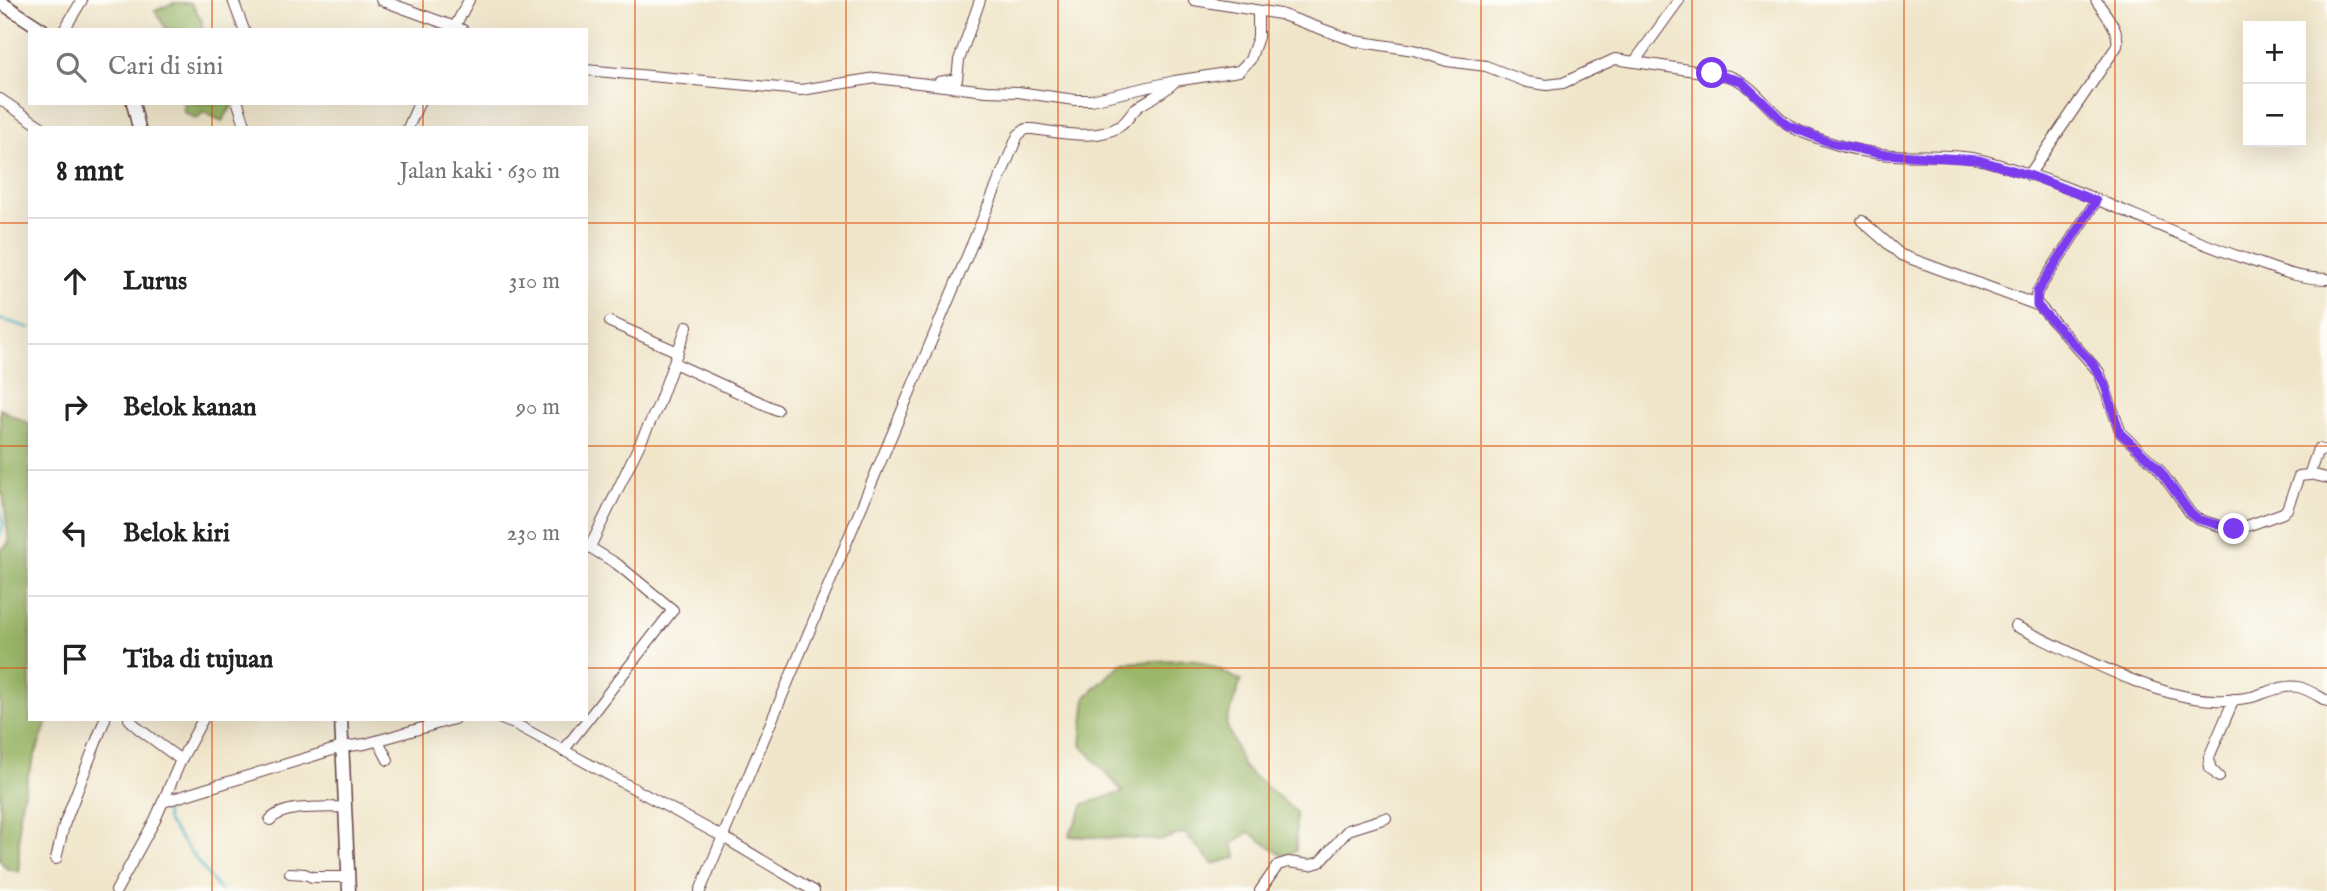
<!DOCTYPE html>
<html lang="id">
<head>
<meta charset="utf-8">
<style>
  :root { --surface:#fff; --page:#f6f6f6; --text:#222; --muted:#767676; --line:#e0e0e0 }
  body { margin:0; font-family:"IM FELL English",serif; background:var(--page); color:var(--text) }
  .controls { position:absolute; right:21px; top:21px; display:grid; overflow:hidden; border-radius:0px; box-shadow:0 7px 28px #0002 }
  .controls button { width:63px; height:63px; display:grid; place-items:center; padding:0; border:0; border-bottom:2px solid var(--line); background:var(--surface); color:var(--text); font:35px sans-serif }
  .stop { position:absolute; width:21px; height:21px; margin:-16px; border:5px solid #7c3aed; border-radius:50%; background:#fff }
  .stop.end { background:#7c3aed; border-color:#fff; box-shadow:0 2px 7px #0008 }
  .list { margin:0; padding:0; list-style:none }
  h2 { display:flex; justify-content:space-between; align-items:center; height:91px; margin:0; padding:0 28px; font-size:30px }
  h2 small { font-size:23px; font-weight:400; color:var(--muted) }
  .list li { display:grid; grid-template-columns:46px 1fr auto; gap:21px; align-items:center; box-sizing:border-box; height:126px; padding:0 28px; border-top:2px solid var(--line) }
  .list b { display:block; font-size:26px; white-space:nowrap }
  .list em { font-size:23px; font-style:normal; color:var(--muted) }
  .icon { flex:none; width:38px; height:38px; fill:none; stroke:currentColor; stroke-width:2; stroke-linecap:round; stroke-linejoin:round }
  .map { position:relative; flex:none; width:2327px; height:891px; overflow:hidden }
  .search { position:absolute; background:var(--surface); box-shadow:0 7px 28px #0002; left:28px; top:28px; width:560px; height:77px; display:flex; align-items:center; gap:18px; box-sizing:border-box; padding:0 24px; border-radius:0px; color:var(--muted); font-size:26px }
  .panel { position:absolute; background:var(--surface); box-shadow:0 7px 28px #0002; left:28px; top:126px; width:560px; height:595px; border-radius:0px }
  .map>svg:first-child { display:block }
</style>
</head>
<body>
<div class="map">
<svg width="2327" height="891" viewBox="0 0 2327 891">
  <rect width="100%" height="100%" fill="#fdfcf7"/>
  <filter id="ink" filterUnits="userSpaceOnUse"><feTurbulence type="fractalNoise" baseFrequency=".0143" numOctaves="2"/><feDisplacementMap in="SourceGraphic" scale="14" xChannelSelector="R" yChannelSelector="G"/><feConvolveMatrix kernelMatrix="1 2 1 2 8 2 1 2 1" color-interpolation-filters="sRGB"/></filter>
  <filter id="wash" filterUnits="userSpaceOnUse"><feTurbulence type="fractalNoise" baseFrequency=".00686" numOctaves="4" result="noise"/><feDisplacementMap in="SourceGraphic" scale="28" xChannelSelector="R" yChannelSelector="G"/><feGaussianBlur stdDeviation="1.57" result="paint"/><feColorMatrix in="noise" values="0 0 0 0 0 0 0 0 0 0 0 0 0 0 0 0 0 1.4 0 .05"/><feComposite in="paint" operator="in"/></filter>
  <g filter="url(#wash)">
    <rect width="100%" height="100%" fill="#f0e5c9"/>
    <g fill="#9ab668" stroke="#726a4a" stroke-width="2">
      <polygon points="173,3 191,3 201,19 203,30 167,30 155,11"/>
      <polygon points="183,103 234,103 222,121 203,112 197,119 184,112"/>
      <polygon points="0,409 30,424 30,719 48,719 28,775 19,814 19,872 6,868 0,860 0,551 9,543 3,494 0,492"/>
      <polygon points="1191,659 1214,667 1241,681 1226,723 1243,767 1296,812 1296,851 1282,855 1249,832 1232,844 1237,857 1213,864 1185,833 1160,840 1069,836 1084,804 1123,792 1081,745 1086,697 1122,663"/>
    </g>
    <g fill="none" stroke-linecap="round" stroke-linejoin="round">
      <g stroke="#45b1c2" stroke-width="2.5">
        <polyline points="0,319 30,328"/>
        <polyline points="0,510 3,525 0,535"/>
        <polyline points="167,804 165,809 167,821 220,891"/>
      </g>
    </g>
  </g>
  <g filter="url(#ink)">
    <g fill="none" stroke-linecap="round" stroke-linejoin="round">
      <defs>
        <g id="minor">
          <polyline points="233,0 244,30"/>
          <polyline points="381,0 463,30"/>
          <path d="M1194,0L1280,14L1355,41L1414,50L1447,61L1486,66L1527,82L1547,85L1563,83L1615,59L1729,76C1759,86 1772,121 1804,133C1828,143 1854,151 1881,154C1916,158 1952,152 1986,161C2074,184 2155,228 2240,257C2273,267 2291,278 2327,279"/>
          <polyline points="64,30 82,0"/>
          <polyline points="453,30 469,0"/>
          <polyline points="1635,61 1679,0"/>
          <polyline points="586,70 801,90 876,78 986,91 1018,92 1075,100 1091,100 1175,81 1239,71 1250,60 1258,37 1258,11"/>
          <polyline points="939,82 957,79 959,60 980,0"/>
          <polyline points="0,99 43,128"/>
          <polyline points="238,103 246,128"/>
          <polyline points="408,128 419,103"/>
          <path d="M2029,175L2117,46C2120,29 2104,13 2096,0"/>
          <polyline points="2096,201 2037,292 2035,301 2099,372 2121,433 2158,468 2191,514 2197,519 2227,528 2247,526 2283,513 2287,509 2299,476 2309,475 2318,449 2327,451"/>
          <polyline points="1862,221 1901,255 2037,305"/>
          <polyline points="610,322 678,352"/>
          <polyline points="674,363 777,410"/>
          <polyline points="2310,474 2327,478"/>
          <polyline points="590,547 658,406 687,326"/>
          <path d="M2015,626C2070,651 2155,699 2214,700C2226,701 2240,699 2252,697C2266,693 2284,684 2298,687C2308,689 2318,696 2327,701"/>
          <polyline points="129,719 139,729 181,760"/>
          <polyline points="501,719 517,725 723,837 814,891"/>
          <polyline points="378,741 388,760"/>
          <polyline points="563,751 673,610 617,564 586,545"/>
          <polyline points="2219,777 2210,768 2209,757 2234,699"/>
          <polyline points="163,802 342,747 365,744 454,719"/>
          <path d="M270,820C284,804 324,808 345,807"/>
          <polyline points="56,859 64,825 105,719"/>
          <polyline points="290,873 305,874 312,877 348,877"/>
          <polyline points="116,891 155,820 181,760 203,719"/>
          <path d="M700,891L1018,135L1026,129H1032C1058,132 1096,142 1120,126C1128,121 1131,112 1139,106C1152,97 1165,93 1175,81"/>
          <polyline points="1260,891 1278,865 1288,862 1310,865 1320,862 1348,830 1386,818"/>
        </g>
        <g id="major">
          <polyline points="0,2 43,30"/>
          <polyline points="133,103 139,128"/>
          <polyline points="341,719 349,891"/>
        </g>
      </defs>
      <use href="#minor" stroke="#633d43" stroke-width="12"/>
      <use href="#major" stroke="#633d43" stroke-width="15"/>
      <use href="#minor" stroke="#fff" stroke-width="10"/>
      <use href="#major" stroke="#fff" stroke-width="12"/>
    </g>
  </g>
  <g fill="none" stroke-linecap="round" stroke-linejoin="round" filter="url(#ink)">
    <polyline stroke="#7c3aed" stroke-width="9" points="1712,73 1741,81 1787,125 1831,143 1881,154 1979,160 2029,175 2096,201 2037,292 2037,305 2093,364 2104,383 2120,433 2158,468 2191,514 2197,519 2234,529"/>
  </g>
  <path fill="none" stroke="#e0560e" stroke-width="2" stroke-opacity="0.55" d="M212,0V30M423,0V30M635,0V891M846,0V891M1058,0V891M1269,0V891M1481,0V891M1692,0V891M1904,0V891M2115,0V891M212,103V128M423,103V128M0,223H30M586,223H2327M0,446H30M586,446H2327M0,668H30M586,668H2327M212,719V891M423,719V891"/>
</svg>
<div class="controls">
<button>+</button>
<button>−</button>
</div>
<div class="stop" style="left:1712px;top:73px"></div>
<div class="stop end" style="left:2234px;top:529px"></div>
<div class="search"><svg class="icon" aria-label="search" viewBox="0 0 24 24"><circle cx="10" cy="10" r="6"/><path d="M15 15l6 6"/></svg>Cari di sini</div>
<section class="panel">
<h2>8 mnt<small>Jalan kaki · 630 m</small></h2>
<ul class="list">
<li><svg class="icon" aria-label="ahead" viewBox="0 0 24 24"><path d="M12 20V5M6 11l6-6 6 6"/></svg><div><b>Lurus</b></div><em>310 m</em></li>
<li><svg class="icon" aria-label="right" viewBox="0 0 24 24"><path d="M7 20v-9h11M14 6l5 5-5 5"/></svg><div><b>Belok kanan</b></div><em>90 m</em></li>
<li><svg class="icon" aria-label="left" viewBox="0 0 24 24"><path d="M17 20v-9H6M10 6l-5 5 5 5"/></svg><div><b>Belok kiri</b></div><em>230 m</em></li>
<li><svg class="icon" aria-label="arrive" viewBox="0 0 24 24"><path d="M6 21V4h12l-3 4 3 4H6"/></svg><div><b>Tiba di tujuan</b></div></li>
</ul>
</section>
</div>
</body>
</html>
